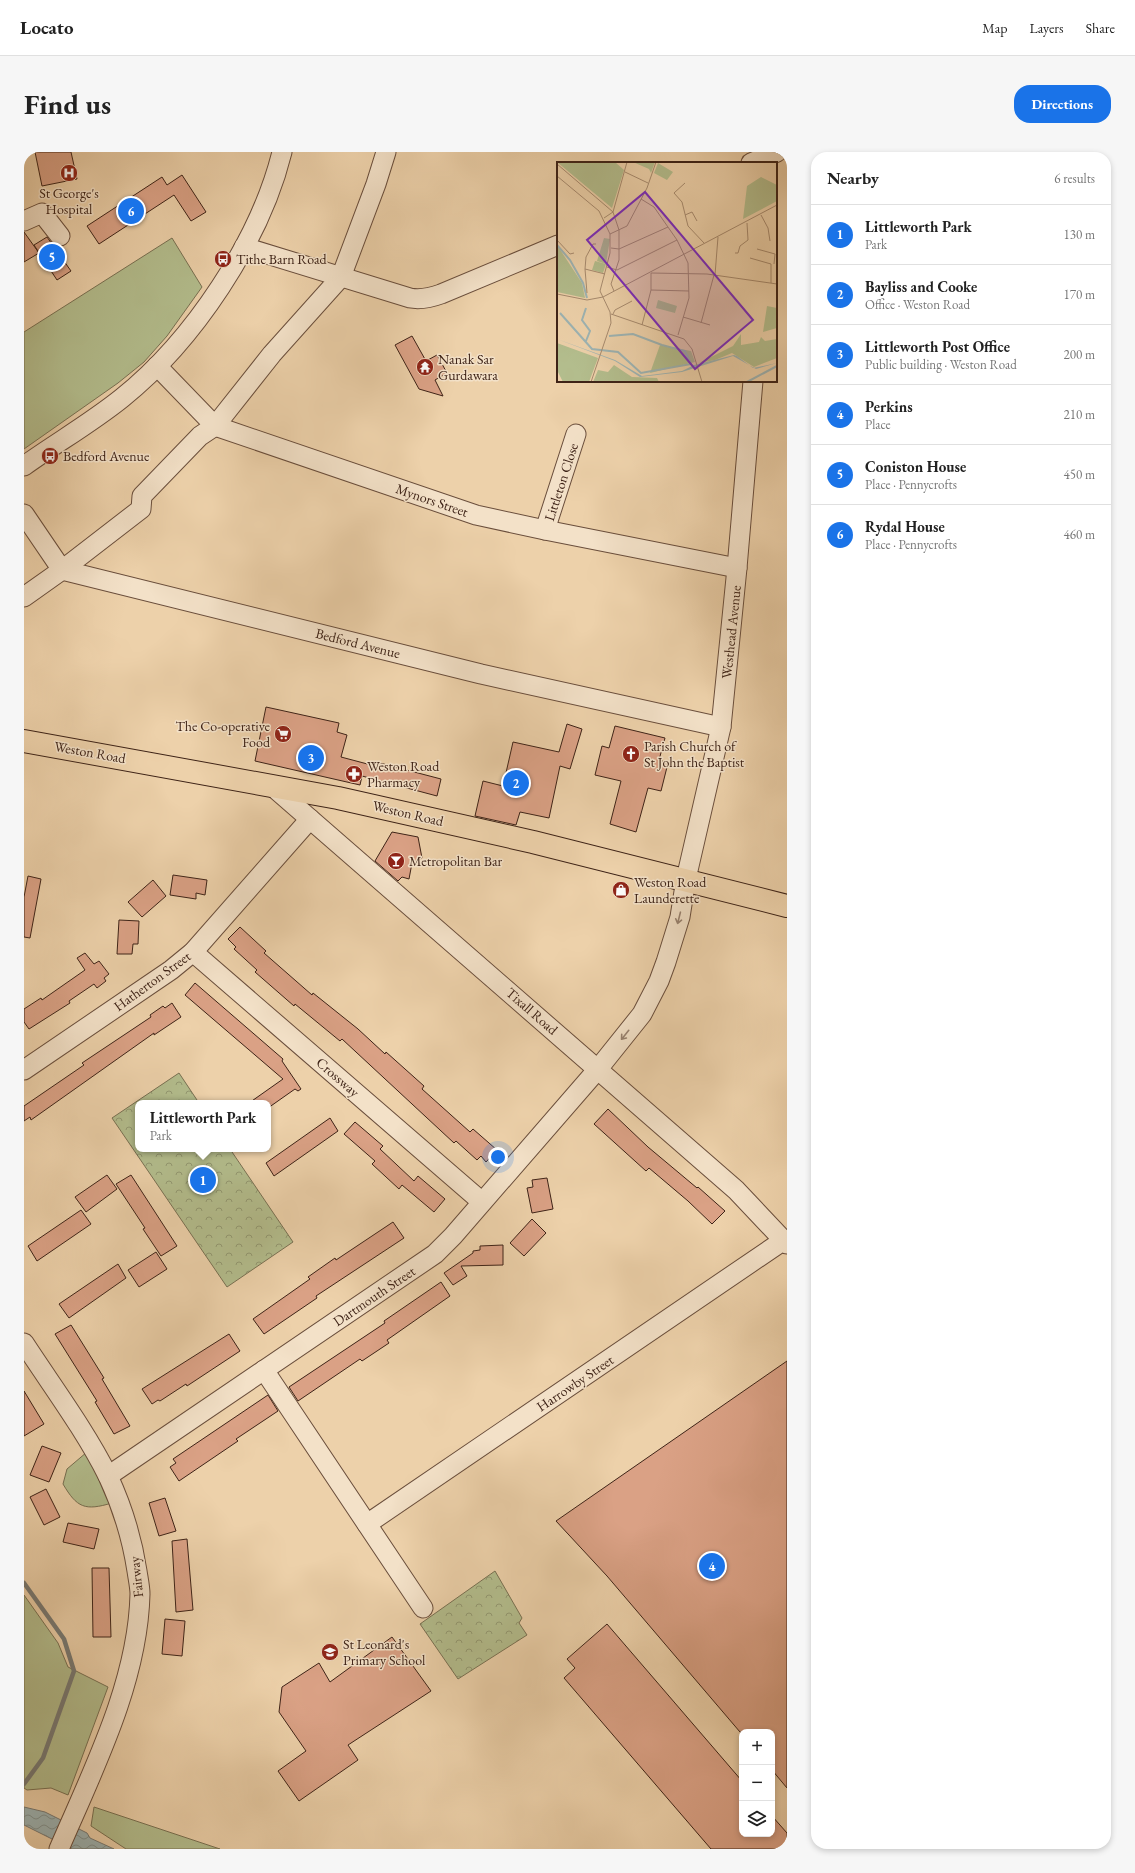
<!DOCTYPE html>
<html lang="en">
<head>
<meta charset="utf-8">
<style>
  :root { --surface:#fff; --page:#f6f6f6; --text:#222; --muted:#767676; --line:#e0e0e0; --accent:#1a73e8 }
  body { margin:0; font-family:"EB Garamond",serif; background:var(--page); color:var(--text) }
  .controls { position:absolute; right:12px; bottom:12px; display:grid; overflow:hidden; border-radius:8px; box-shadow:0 2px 6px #0003 }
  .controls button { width:36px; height:36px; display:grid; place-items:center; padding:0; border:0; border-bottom:1px solid var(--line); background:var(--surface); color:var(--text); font:20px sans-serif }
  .you { position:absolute; left:474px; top:1005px; width:14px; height:14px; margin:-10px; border:3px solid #fff; border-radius:50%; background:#1a73e8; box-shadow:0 0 0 6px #1a73e833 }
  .badge { display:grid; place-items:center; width:26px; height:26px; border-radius:50%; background:var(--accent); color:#fff; font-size:13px; font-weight:700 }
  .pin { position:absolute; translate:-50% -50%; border:2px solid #fff; box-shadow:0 1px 4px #0006 }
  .popup { position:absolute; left:111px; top:948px; width:136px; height:52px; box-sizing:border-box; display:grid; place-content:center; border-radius:8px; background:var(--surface); filter:drop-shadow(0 1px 3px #0005); font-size:13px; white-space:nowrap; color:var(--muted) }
  .popup b { font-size:15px; color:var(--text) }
  .popup::after { content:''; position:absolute; left:50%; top:100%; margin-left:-8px; border:8px solid transparent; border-top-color:var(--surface) }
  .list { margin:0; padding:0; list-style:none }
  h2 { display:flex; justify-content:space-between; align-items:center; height:52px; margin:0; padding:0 16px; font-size:17px }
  h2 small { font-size:13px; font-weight:400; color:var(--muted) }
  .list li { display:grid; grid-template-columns:26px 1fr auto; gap:12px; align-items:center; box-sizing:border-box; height:60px; padding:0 16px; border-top:1px solid var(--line) }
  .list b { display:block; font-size:15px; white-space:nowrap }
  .list p { margin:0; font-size:13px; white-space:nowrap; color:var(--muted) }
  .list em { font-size:13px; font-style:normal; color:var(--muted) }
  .icon { flex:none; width:22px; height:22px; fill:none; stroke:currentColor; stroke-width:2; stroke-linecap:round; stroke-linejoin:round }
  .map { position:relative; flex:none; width:763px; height:1697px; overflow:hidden; border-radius:16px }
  header { display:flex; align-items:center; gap:24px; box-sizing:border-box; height:56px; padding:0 20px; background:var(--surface); border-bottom:1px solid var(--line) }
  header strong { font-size:19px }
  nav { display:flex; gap:22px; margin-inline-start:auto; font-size:14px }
  .intro { display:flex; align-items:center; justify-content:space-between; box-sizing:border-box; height:96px; padding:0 24px }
  h1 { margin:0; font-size:28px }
  .button { padding:10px 18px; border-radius:16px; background:var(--accent); color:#fff; font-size:14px; font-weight:700 }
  main { display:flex; gap:24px; padding:0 24px }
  aside { flex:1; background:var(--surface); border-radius:16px; box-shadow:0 2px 6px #0003 }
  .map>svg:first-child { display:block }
</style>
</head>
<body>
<header>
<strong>Locato</strong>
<nav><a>Map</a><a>Layers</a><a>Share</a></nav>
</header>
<div class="intro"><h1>Find us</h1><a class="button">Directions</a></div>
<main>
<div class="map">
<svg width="763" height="1697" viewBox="0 0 763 1697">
  <defs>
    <pattern id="park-crowns" width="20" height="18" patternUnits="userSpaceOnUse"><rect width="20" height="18" fill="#b3bd8d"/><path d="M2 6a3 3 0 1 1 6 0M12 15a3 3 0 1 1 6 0" fill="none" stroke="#939972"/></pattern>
    <pattern id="water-waves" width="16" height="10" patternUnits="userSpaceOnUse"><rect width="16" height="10" fill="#9db4b4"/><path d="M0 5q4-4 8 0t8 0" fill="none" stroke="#819291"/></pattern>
  </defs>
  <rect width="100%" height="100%" fill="#edd1aa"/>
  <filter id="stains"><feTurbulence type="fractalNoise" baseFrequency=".005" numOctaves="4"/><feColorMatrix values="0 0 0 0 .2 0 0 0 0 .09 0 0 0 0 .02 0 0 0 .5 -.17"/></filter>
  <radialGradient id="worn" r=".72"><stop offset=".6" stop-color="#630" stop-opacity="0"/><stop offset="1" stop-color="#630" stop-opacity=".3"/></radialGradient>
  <g fill="#b3bd8d" stroke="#787052">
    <polygon points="148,86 178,135 143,184 120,210 94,231 0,297 0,180"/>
    <path d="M63,1300L88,1351C61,1359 53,1356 39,1332L43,1317Z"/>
    <polygon points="0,1443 34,1491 44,1515 84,1535 44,1643 27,1636 3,1638 0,1636"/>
    <polygon points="70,1655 196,1697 102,1697 67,1674"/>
  </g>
  <g fill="url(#park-crowns)" stroke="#787052">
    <polygon points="155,921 175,951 114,951 114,997 206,997 269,1090 203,1135 88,966"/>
    <polygon points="471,1419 498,1466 495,1471 503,1483 434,1527 396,1472"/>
  </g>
  <polygon fill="url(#water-waves)" stroke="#777a75" points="0,1655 21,1660 63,1681 66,1686 90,1697 48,1697 0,1673"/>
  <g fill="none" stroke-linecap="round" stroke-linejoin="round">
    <polyline stroke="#777a75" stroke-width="4.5" points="0,1431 40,1487 50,1519 19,1606 0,1632"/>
  </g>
  <g fill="#daa185" stroke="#3e2317">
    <polygon points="11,0 47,0 53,27 18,34"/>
    <polygon points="158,23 182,60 167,69 150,43 75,92 63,74 138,25 143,33"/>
    <polygon points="0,80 15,101 0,110"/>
    <polygon points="23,85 47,119 33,128 10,93"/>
    <polygon points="388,184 402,209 413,203 423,221 411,228 419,244 395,237 371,193"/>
    <polygon points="242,555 315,571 313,580 323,583 317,605 351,614 352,610 417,627 413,644 338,624 336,633 231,609"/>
    <polygon points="543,572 558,577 546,617 536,614 525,666 496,660 492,673 451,664 459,629 479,634 489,590 535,600"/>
    <polygon points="591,574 641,586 635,608 644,611 637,639 624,636 612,680 586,672 597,629 571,623 578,594 585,596"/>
    <polygon points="368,680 394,685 398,706 388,711 385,727 378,725 374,729 351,709"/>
    <polygon points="149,723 183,728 181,743 172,741 172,747 146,743"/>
    <polygon points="4,724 17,727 6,786 0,785 0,745"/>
    <polygon points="129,728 142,744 118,765 104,750"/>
    <polygon points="95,768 115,769 114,792 109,792 108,802 93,802"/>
    <polygon points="216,775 242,799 240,801 288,843 289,841 334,877 361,902 362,900 400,934 398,937 446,980 449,977 473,998 462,1010 457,1004 453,1008 432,989 430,991 318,887 316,889 271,852 270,854 231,820 233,818 210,797 212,795 204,787"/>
    <polygon points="61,801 70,812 75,809 85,822 80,826 82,829 73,836 70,832 45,849 46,851 5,877 0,870 0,857 17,846 18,848 61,818 53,806"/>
    <polygon points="171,831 259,907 258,909 277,937 274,939 271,937 244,956 244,951 225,951 259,927 161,843"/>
    <polygon points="148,851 157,865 130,883 130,881 7,968 6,965 0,969 0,954 60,913 58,911 127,865 126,863 139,854 141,856"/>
    <polygon points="584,957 624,995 673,1036 674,1035 701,1059 688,1072 664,1049 625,1016 622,1019 570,972"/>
    <polygon points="306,966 314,979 250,1024 242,1011"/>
    <polygon points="331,970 359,994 356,997 390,1029 394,1024 421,1047 410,1060 378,1033 375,1037 348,1012 351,1009 320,982"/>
    <polygon points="83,1023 93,1037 62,1060 51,1045"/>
    <polygon points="107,1023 153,1094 137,1104 119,1077 121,1076 92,1032"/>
    <polygon points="523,1026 529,1057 508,1061 503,1036 509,1035 508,1028"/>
    <polygon points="57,1058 67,1072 13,1109 4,1094"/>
    <polygon points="508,1067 522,1081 500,1104 486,1091"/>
    <polygon points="369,1070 380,1086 292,1144 293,1146 240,1182 229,1167 286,1127 284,1125 311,1106 312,1108"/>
    <polygon points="479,1093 479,1113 437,1114 443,1124 429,1133 420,1121 449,1101 449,1099 456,1098 456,1094"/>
    <polygon points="132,1100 143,1117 115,1135 104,1118"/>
    <polygon points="94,1112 102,1126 45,1166 35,1152"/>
    <polygon points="417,1130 426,1144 363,1188 365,1191 338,1209 336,1207 274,1249 265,1235 361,1171 360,1169"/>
    <polygon points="47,1173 80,1226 78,1227 106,1274 90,1282 71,1250 73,1249 31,1182"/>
    <polygon points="205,1182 216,1199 163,1234 162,1232 136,1249 134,1248 128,1252 118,1237"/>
    <polygon points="763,1209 763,1636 748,1618 748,1580 716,1580 583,1424 532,1369"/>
    <polygon points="0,1239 20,1272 0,1284"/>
    <polygon points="244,1243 254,1259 212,1287 214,1289 155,1329 146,1315 152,1311 149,1307"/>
    <polygon points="18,1294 37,1301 25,1330 6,1323"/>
    <polygon points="22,1337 36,1365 20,1373 6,1345"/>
    <polygon points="141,1346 152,1379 135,1384 125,1351"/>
    <polygon points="44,1371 75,1377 70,1397 39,1390"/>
    <polygon points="163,1387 169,1458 152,1460 148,1389"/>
    <polygon points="68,1416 85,1416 87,1485 69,1485"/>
    <polygon points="141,1467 161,1469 158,1504 138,1502"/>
    <polygon points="583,1472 718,1629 718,1682 748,1682 748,1664 763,1681 763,1697 687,1697 540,1526 551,1516 543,1507"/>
    <polygon points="368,1485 407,1539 324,1593 334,1608 275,1649 254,1619 282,1599 255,1560 258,1535 295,1511 306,1530"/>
  </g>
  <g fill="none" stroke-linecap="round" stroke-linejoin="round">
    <defs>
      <g id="minor">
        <polyline points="727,11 753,0"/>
        <polyline points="0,69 18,61 36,84"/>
        <path d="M220,95L386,146C397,148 406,146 417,142L534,93"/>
        <polyline points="133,214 191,274 452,363 521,378 713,416"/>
        <path d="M0,314C32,291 67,271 98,246C169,189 236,89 258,0"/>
        <polyline points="0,362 38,418 457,522 697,575"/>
        <polyline points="521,378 552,282"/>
        <polyline points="0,445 38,418 117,357 118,344 176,284 191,274 248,202 317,125 352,32 362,0"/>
        <polyline points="247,633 712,1038 763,1092"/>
        <polyline points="169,800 458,1050"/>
        <polyline points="0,918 147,818 169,800 286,667"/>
        <path d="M0,1191C28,1234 61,1278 84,1324C98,1354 108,1386 113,1419C114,1426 116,1435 116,1442C114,1530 69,1618 35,1697"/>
        <polyline points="240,1218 399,1456"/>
        <polyline points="84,1324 411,1102 429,1084 574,917 618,862 635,829 642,810 656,765 662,727 697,575 713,416 729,229"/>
        <polyline points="343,1372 760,1088"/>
      </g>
      <polyline id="highway" points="0,589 314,646 509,690 763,754"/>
    </defs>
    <use href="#minor" stroke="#6a4e3c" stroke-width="21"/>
    <use href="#highway" stroke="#3e2317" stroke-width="24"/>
    <use href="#minor" stroke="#f3e1c8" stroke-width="19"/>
    <use href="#highway" stroke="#edd1aa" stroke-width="22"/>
  </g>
  <defs><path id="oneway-shaft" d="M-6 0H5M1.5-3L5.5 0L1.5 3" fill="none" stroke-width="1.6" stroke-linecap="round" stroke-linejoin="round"/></defs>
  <g stroke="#988270">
    <use href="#oneway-shaft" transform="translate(655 766) rotate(104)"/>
    <use href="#oneway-shaft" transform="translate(601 883) rotate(129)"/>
  </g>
  <defs>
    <symbol id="hospital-disc" viewBox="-11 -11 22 22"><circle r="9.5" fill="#8f2418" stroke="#f3e1c8"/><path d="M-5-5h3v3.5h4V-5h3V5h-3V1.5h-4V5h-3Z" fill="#fff"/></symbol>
    <symbol id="bus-disc" viewBox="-11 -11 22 22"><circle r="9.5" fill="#8f2418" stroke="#f3e1c8"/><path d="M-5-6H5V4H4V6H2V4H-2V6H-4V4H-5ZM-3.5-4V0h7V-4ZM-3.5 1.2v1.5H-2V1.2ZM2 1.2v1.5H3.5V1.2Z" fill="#fff"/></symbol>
    <symbol id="temple-disc" viewBox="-11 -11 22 22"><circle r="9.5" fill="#8f2418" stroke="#f3e1c8"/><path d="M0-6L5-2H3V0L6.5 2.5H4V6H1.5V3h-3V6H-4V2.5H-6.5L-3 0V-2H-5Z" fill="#fff"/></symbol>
    <symbol id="supermarket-disc" viewBox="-11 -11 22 22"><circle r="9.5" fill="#8f2418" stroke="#f3e1c8"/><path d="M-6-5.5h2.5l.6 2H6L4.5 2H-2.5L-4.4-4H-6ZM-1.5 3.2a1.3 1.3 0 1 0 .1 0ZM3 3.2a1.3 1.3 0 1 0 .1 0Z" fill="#fff"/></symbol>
    <symbol id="church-disc" viewBox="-11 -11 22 22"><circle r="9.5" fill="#8f2418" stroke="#f3e1c8"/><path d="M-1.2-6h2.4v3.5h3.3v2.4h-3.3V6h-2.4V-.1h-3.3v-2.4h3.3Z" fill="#fff"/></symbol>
    <symbol id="pharmacy-disc" viewBox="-11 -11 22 22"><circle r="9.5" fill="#8f2418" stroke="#f3e1c8"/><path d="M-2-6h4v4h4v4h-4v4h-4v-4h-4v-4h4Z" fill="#fff"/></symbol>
    <symbol id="bar-disc" viewBox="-11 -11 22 22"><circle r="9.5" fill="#8f2418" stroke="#f3e1c8"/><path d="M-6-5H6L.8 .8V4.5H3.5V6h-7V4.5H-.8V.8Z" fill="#fff"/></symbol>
    <symbol id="shop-disc" viewBox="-11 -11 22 22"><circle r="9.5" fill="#8f2418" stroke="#f3e1c8"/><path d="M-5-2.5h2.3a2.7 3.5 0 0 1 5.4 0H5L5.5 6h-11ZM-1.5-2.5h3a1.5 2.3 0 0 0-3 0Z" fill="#fff"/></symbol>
    <symbol id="school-disc" viewBox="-11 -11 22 22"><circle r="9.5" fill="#8f2418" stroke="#f3e1c8"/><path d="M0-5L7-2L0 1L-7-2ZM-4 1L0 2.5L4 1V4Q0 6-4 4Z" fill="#fff"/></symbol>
  </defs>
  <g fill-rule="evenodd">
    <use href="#hospital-disc" x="35" y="11" width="20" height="20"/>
    <use href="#bus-disc" x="189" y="97" width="20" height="20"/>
    <use href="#temple-disc" x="391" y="205" width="20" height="20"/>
    <use href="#bus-disc" x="16" y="294" width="20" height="20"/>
    <use href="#supermarket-disc" x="249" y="572" width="20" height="20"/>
    <use href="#church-disc" x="597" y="592" width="20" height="20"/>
    <use href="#pharmacy-disc" x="320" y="612" width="20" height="20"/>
    <use href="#bar-disc" x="362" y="699" width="20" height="20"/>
    <use href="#shop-disc" x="587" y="728" width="20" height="20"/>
    <use href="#school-disc" x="296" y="1490" width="20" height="20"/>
  </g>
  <g text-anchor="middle" stroke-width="3" stroke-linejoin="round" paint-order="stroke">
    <g font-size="14" fill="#3e2317" stroke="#f3e1c8" text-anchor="start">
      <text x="45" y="46" text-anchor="middle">St George's<tspan x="45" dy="16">Hospital</tspan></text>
      <text x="212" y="112">Tithe Barn Road</text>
      <text x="414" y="212">Nanak Sar<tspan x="414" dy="16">Gurdawara</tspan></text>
      <text x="39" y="309">Bedford Avenue</text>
      <text x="246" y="579" text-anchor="end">The Co-operative<tspan x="246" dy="16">Food</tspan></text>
      <text x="620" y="599">Parish Church of<tspan x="620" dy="16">St John the Baptist</tspan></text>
      <text x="343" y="619">Weston Road<tspan x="343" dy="16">Pharmacy</tspan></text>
      <text x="385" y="714">Metropolitan Bar</text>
      <text x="610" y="735">Weston Road<tspan x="610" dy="16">Launderette</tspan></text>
      <text x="319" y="1497">St Leonard's<tspan x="319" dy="16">Primary School</tspan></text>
    </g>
    <g font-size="14" fill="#3e2317" stroke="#f3e1c8">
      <text transform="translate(537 330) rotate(-72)" y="5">Littleton Close</text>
      <text transform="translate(408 348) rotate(19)" y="5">Mynors Street</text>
      <text transform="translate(707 480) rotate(-84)" y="5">Westhead Avenue</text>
      <text transform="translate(334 491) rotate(14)" y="5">Bedford Avenue</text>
      <text transform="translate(66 600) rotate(10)" y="5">Weston Road</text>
      <text transform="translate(384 661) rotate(13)" y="5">Weston Road</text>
      <text transform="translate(128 829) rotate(-36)" y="5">Hatherton Street</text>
      <text transform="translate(508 859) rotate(41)" y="5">Tixall Road</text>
      <text transform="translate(314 925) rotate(41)" y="5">Crossway</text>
      <text transform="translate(350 1144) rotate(-34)" y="5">Dartmouth Street</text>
      <text transform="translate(551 1231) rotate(-34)" y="5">Harrowby Street</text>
      <text transform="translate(112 1425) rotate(-96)" y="5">Fairway</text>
    </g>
  </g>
  <g transform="translate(533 10)">
    <rect width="220" height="220" fill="#edd1aa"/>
    <path d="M0,0H58L67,8L55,46ZM101,1L116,10L110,18L97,11ZM47,76L53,77L49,102L40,99ZM210,144L220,146V166L206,170ZM184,172V183L202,180L204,175L208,179L220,177V196L197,205L175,191L158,198L142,201L176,184ZM103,183L134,189L138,200L93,211Z" fill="#b3bd8d"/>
    <path d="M0,83L25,121L28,136L0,130Z" fill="#b3bd8d"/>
    <path d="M76,0H98L94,11L92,7ZM204,15L220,23V39L186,57L190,24ZM38,99L49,102L46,111L35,108ZM101,138L120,144L118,151L99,146ZM0,181L41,196L32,220H6L0,208ZM57,203L75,215L100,216L102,220H36L41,208L51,210Z" fill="#b3bd8d"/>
    <path d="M0,177L58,198L85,214L125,209L137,203L177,193L180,194L196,206L220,201L199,207L176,194L125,210L83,215L58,199Z" fill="#9db4b4"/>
    <path fill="none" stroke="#9db4b4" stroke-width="2" d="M0,83L13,98L26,121L30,136M3,151L35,187L61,190L84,211L134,202L128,189L105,183L76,172L52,174M29,179L33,169L25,158L29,146M190,220L220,204"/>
    <path fill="none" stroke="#a78b6f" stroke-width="1" d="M0,2L56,50L62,68V98L54,122L57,129M68,10L91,21M0,14L42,49L53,72V91L43,129L53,150L54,161L34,220M128,21L117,31L125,40L131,64L147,81M84,37L97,45L120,78L131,101L132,136L121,173M128,53L135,50L140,59M204,53L211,66L213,79M47,56L56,50L70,0M53,72L70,64L90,26L99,0M0,78L13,92L17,91M54,86L62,87L111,65M200,87L218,92L217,102M178,91H181L183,84L191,78L190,61M193,96L214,102V121M50,105L60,108L120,78M28,107L29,95L36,82H39M94,111L150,112L220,122M158,113L161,75M94,128L132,129M30,131L28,107L48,112M0,132L30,138L46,135L220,43M54,152L127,177L135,187L145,220M56,152L58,148L75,139M126,155L153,163M144,161L157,113M85,163L94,128V111"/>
    <path fill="#7b2cbf" fill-opacity="0.15" stroke="#7b2cbf" stroke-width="2" d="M88,30L196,158L138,207L30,78Z"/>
    <rect width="220" height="220" fill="none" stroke="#3e2317" stroke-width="2"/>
  </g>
  <rect width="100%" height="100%" filter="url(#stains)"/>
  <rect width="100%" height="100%" fill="url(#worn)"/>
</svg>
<div class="controls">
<button>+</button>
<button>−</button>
<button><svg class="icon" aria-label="layers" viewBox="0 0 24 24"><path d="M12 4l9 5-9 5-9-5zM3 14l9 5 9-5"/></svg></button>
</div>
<div class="you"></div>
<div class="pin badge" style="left:179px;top:1028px">1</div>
<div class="popup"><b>Littleworth Park</b>Park</div>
<div class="pin badge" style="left:492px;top:631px">2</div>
<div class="pin badge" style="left:287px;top:606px">3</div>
<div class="pin badge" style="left:688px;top:1414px">4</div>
<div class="pin badge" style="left:28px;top:105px">5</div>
<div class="pin badge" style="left:107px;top:59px">6</div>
</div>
<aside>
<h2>Nearby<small>6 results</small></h2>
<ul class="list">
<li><span class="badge">1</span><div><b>Littleworth Park</b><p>Park</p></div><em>130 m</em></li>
<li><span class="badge">2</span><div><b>Bayliss and Cooke</b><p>Office · Weston Road</p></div><em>170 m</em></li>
<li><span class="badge">3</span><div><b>Littleworth Post Office</b><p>Public building · Weston Road</p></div><em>200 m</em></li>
<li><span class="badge">4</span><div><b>Perkins</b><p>Place</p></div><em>210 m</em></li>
<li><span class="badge">5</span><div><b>Coniston House</b><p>Place · Pennycrofts</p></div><em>450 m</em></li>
<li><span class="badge">6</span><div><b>Rydal House</b><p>Place · Pennycrofts</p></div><em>460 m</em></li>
</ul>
</aside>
</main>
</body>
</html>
